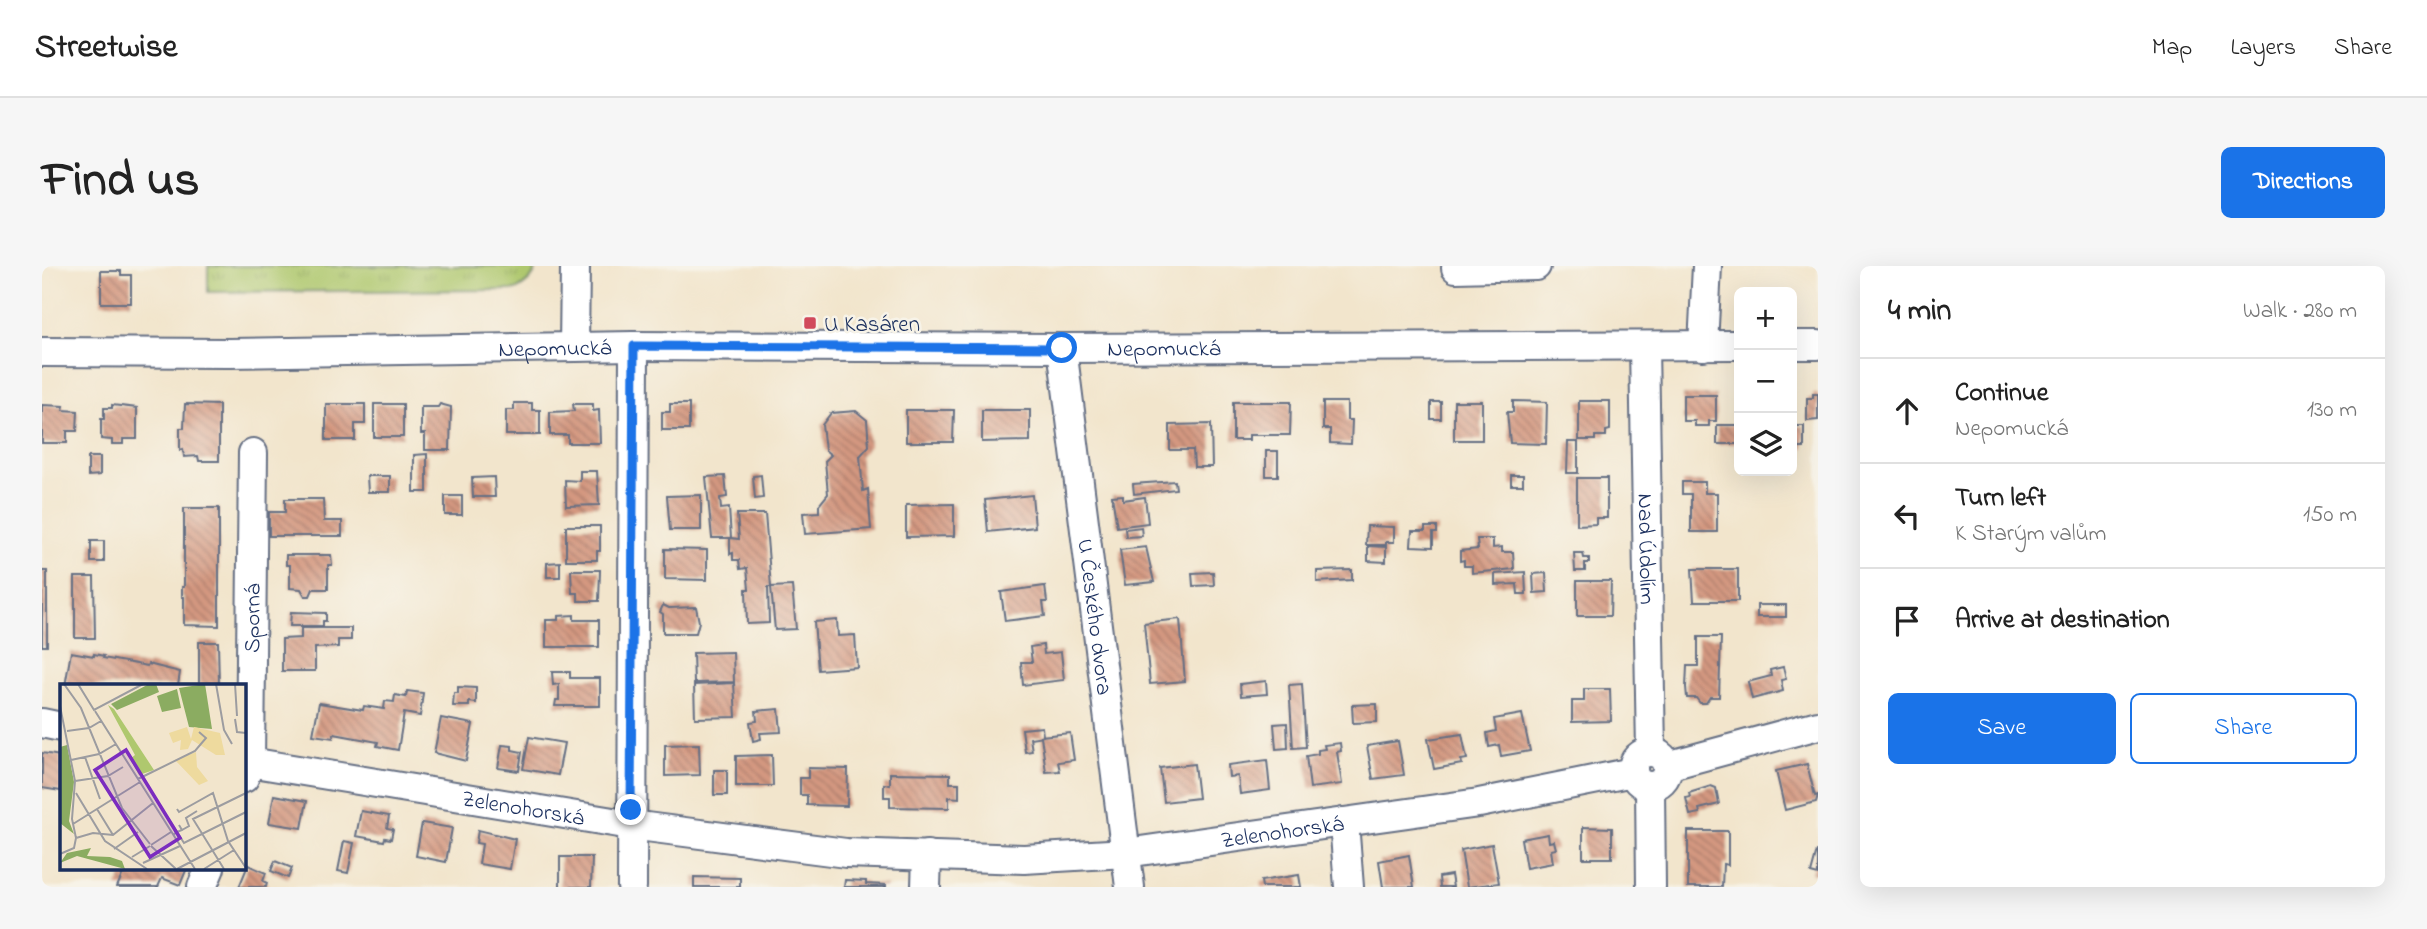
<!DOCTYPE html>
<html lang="en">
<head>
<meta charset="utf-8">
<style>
  :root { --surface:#fff; --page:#f6f6f6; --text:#222; --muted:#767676; --line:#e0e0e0; --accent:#1a73e8 }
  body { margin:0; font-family:"Indie Flower",sans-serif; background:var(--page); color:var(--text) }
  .controls { position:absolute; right:21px; top:21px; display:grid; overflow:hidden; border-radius:10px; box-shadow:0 7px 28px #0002 }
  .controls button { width:63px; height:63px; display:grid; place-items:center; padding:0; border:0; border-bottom:2px solid var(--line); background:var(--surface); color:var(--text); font:35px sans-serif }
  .stop { position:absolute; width:21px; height:21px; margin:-16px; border:5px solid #1a73e8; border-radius:50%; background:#fff }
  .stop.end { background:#1a73e8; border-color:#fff; box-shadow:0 2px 7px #0008 }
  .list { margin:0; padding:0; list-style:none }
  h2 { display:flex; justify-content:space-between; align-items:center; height:91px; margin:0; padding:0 28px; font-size:30px }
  h2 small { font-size:23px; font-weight:400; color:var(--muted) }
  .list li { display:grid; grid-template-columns:46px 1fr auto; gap:21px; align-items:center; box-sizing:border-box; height:105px; padding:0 28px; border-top:2px solid var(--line) }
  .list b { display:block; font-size:26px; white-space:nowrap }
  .list p { margin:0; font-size:23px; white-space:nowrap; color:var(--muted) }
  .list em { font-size:23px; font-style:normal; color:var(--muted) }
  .actions { display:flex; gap:14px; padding:21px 28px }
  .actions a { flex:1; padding:16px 0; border:2px solid var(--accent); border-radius:10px; text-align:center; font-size:24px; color:var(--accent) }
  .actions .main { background:var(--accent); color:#fff }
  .icon { flex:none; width:38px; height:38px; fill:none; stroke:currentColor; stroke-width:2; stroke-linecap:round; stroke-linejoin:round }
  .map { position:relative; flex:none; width:1776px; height:621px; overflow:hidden; border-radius:10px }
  header { display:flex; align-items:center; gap:42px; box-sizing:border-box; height:98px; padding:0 35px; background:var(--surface); border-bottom:2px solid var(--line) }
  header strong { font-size:33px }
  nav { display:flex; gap:38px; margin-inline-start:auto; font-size:24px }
  .intro { display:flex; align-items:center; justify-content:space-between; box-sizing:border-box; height:168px; padding:0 42px }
  h1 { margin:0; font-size:49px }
  .button { padding:18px 32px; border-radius:10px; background:var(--accent); color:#fff; font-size:24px; font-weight:700 }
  main { display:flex; gap:42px; padding:0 42px }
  aside { flex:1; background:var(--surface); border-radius:10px; box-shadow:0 7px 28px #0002 }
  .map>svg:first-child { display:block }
</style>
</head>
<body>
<header>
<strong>Streetwise</strong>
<nav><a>Map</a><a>Layers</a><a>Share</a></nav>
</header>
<div class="intro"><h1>Find us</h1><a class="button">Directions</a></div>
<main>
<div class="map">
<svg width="1776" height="621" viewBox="0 0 1776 621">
  <defs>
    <pattern id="grass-tufts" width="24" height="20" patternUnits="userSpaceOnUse" patternTransform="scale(1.75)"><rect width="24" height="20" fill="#afc86e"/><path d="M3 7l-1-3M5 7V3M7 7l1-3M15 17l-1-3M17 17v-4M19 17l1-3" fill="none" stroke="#96ac62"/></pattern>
    <pattern id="building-back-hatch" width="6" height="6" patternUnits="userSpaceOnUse" patternTransform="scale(1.75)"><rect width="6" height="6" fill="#d49880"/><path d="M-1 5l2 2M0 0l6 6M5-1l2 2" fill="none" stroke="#ab7c6c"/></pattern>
  </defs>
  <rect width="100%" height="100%" fill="#f7f3e8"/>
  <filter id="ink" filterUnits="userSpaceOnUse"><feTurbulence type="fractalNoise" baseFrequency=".0143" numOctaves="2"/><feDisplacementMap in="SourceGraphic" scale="14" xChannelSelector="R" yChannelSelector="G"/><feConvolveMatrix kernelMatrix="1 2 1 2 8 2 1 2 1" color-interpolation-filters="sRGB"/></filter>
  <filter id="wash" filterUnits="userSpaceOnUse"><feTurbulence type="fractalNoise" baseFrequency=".00686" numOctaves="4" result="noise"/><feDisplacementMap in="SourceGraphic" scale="28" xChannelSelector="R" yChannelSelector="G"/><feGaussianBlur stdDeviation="1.57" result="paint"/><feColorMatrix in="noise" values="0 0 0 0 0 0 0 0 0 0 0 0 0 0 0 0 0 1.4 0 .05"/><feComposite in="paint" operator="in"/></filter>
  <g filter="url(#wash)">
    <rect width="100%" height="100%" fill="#f2e5cc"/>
    <path fill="url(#grass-tufts)" stroke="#657c66" stroke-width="2" d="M166,0H495C492,12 484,18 474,24L166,26Z"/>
    <g id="blocks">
      <g fill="url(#building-back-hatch)">
        <polygon points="59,5 79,5 79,9 89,9 89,37 59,37"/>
        <polygon points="1771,128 1776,128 1776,154 1765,155 1765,132 1771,132"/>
        <polygon points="1641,129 1674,129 1674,155 1667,155 1667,160 1653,160 1653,155 1641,155"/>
        <rect x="1412" y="135" width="28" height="39"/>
        <polygon points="1471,135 1505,136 1504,178 1468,177 1465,146 1471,146"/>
        <polygon points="1537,135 1568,135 1568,164 1564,165 1564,170 1553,170 1553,174 1537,174"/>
        <polygon points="1191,136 1249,136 1248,169 1207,169 1207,174 1191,174"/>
        <polygon points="1281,136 1305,136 1305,154 1310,154 1309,178 1288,177 1288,163 1281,163"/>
        <rect x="1389" y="136" width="10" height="17"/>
        <polygon points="472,137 490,137 490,144 498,144 498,169 464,169 464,144 472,144"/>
        <polygon points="143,138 177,139 177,195 157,195 156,190 142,191 141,183 138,184 138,162 142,162"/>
        <polygon points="284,138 323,138 323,158 313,158 313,174 284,174"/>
        <rect x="332" y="138" width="29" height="33"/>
        <polygon points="398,138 409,141 408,184 383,184 383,168 379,168 379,141 396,141"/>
        <polygon points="531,138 551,138 551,145 557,144 558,177 526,177 526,169 508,169 508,146 532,145"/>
        <polygon points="628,138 647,138 647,164 620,164 620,146 628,146"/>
        <polygon points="0,139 22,140 21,144 36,145 35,165 25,165 25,177 0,177"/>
        <polygon points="70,139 95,142 95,173 81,173 81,178 70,178 70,174 59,173 59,153 62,153 62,142 70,142"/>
        <polygon points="864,144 912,144 911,176 864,176"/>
        <polygon points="940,144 988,144 988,175 940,176"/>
        <polygon points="814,145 825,154 827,180 818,190 821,225 826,223 829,263 763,268 761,247 777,246 777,239 786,228 783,195 789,189 783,184 780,159 789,147"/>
        <polygon points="1169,158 1170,201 1152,201 1151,184 1128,184 1128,159"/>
        <rect x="1675" y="159" width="22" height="19"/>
        <rect x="1750" y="160" width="12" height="22"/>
        <polygon points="1526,176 1536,176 1536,207 1525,207"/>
        <rect x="1224" y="185" width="12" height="25"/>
        <polygon points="385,188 385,226 372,226 372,189"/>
        <polygon points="46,191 58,191 58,209 46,210"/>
        <polygon points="538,205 555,205 557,239 524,240 523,214 538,215"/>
        <polygon points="719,209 721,232 713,233 711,210"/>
        <rect x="1469" y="209" width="12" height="10"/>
        <polygon points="325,210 348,210 348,226 326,226"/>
        <polygon points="683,210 685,231 678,232 679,243 687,242 689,272 697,273 695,248 723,248 729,321 726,321 727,357 705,358 704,323 707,323 705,302 698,303 697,294 691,294 691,287 688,288 688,272 670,272 664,211"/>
        <polygon points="452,211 453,231 431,231 430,212"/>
        <polygon points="1535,212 1565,212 1565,252 1554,252 1554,258 1535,259"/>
        <polygon points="1133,215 1134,223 1092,228 1091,218"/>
        <polygon points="1640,216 1663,216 1663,227 1675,227 1675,266 1649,266 1649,228 1640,228"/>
        <polygon points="659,229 659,264 628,264 625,230"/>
        <polygon points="990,229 993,261 946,266 943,234"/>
        <polygon points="1081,229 1081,234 1103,231 1106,257 1075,261 1070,230"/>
        <rect x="403" y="230" width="17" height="19"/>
        <polygon points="243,233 281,233 282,255 300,255 300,270 227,270 227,246 243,246"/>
        <polygon points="912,238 912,270 864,271 864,239"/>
        <polygon points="142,242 177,242 177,360 142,359 142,331 140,331 140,321 142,321"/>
        <polygon points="524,260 558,260 558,285 555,285 555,294 524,294"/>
        <polygon points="1325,260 1352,261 1352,276 1344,276 1344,279 1324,279"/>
        <polygon points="1099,261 1100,270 1084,271 1083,263"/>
        <polygon points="1383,261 1395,261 1395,267 1391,267 1391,281 1369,280 1370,265 1383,265"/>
        <polygon points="1435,273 1451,273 1451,282 1460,281 1460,286 1471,286 1472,303 1430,307 1430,300 1422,300 1422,294 1418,295 1418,285 1436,283"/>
        <rect x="49" y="275" width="13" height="21"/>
        <polygon points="1326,280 1344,281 1344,296 1326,295"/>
        <polygon points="1104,281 1112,316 1083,319 1078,284"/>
        <polygon points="623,283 665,284 665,314 623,313"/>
        <polygon points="1532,287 1541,287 1542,292 1547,292 1547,297 1543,297 1543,305 1533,305"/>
        <polygon points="244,289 289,289 290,299 286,299 286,323 271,323 268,330 263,330 259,323 248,322 248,299 244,299"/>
        <polygon points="518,296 518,311 505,311 505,297"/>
        <polygon points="1650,303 1696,303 1696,335 1652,335"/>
        <polygon points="529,304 558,304 557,335 536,335 536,327 530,327"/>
        <polygon points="1310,304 1310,314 1275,316 1275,305"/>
        <rect x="0" y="305" width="5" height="75"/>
        <polygon points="1171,306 1172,319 1151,320 1150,307"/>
        <polygon points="1483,306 1484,328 1476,328 1475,318 1453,319 1453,308"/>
        <polygon points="1504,307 1505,326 1492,327 1491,308"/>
        <polygon points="33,311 52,311 53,372 33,372"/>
        <polygon points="1535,315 1569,315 1568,350 1535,350"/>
        <polygon points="750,320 754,363 733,364 729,321"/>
        <polygon points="1003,320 1005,336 1001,336 1003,350 963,355 959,326"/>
        <polygon points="621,339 627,342 654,341 657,356 654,367 621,367 621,348 618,346"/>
        <rect x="1715" y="339" width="29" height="12"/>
        <polygon points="249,346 284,347 284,355 281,355 281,360 248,360"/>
        <polygon points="532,349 532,354 557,354 557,381 504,381 504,354 516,354 516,350"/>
        <polygon points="1138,353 1143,415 1108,418 1102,357"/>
        <polygon points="795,354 796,370 813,369 815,401 776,404 772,356"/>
        <polygon points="259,362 309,362 309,374 296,374 296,381 273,382 273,405 240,405 240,373 259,372"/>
        <polygon points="1656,371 1679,371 1677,431 1668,431 1664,437 1658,437 1654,432 1645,432 1644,421 1645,400 1656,400"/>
        <polygon points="157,376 176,376 177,420 157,420"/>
        <polygon points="1001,379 1002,388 1019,386 1022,414 981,419 979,396 990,396 988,381"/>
        <polygon points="29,386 52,390 52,388 62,390 61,392 105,400 106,398 138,406 136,420 23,420"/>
        <polygon points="691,386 692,416 652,417 651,387"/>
        <polygon points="1741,401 1744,413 1739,414 1741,425 1710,433 1706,416 1729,410 1728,404"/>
        <polygon points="510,406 528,406 528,412 558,412 558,440 513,440 514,434 517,434 517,418 511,419"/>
        <polygon points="1224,415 1225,428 1199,430 1198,418"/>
        <polygon points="692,417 694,451 653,452 652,419"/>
        <polygon points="1260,418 1264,481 1251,482 1247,419"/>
        <polygon points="416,421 434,422 434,437 427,436 427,440 411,440 412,427 416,427"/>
        <polygon points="1542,423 1568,423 1569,455 1530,456 1530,435 1542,435"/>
        <polygon points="365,425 381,427 378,450 362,447 356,484 335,480 336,476 292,468 291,472 271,469 277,437 321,444 322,440 342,443 343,435 352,436 353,429 364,431"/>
        <polygon points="1335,438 1335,456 1311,457 1310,439"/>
        <polygon points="737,443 739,466 718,467 719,473 711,475 708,456 715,455 714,445"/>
        <polygon points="1480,448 1488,485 1459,490 1457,479 1447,481 1445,467 1454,465 1452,453"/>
        <polygon points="399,452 431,458 424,495 392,487"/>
        <polygon points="1245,457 1246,482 1234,483 1232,458"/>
        <polygon points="1000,461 1001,470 988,472 990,485 983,486 980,463"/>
        <polygon points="1028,467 1032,494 1016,496 1018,505 1004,506 999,470"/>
        <polygon points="1420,468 1425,493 1419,494 1420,498 1392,503 1386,473"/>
        <polygon points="487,471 522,477 516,509 481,503"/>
        <polygon points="1356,475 1362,509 1331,513 1325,480"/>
        <polygon points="1298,477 1299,485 1295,486 1300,518 1268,522 1264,490 1276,488 1276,484 1283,483 1282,479"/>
        <polygon points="657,478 658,509 623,510 623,479"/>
        <polygon points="460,479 470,480 470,484 480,486 477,505 456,502"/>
        <polygon points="0,487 19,490 19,525 0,522"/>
        <polygon points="730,489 731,520 694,520 694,490"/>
        <polygon points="1225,494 1228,524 1198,528 1196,510 1187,511 1186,499"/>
        <polygon points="1152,498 1156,532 1122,536 1118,502"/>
        <polygon points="1765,498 1773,530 1776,529 1774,536 1743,544 1734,505"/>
        <polygon points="766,502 806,503 805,540 765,539 765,529 758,529 758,512 766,512"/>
        <rect x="672" y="504" width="13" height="25"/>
        <polygon points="848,507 908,508 908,517 917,517 917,532 907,531 907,542 848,541 848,531 842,531 842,518 848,519"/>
        <polygon points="1669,520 1674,522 1677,538 1657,543 1658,547 1648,549 1644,532 1648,531 1647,527"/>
        <polygon points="232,529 265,535 260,562 227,557"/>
        <polygon points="319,545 347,550 345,562 351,563 349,573 343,572 342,575 314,570"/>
        <polygon points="380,557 410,562 404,596 374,590"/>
        <polygon points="1541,561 1570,562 1570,592 1541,592"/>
        <polygon points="436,564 473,573 468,603 437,598 440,578 434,577"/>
        <polygon points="1646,565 1686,565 1686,599 1681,598 1680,621 1646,621"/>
        <polygon points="1506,568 1507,576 1512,575 1514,583 1509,584 1511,597 1484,602 1479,573"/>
        <polygon points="302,575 312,577 306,607 296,605"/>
        <polygon points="1450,578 1457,617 1425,621 1419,584"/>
        <polygon points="1775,585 1776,585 1776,609 1769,607"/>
        <polygon points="1367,589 1372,621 1341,621 1337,595"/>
        <polygon points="518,591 550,591 549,621 518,621"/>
        <polygon points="233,595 250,602 246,612 229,605"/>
        <polygon points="206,599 224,607 221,615 225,617 224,621 197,621"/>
        <polygon points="67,602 145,602 138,619 120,612 116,621 75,621 81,607"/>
        <polygon points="1257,609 1259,621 1220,621 1219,615"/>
        <polygon points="1409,609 1411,621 1398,621 1397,611"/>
        <polygon points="652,611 698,612 698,621 652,621"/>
        <polygon points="803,614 824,615 824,618 844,619 844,621 802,621"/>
      </g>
    </g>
  </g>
  <g filter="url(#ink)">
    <use href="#blocks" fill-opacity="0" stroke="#666f84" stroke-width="2"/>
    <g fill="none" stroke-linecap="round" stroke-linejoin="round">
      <defs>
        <g id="minor">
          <polyline points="1414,2 1494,0"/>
          <polyline points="1750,79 1776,79"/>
          <path id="s1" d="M1602,80L1609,486"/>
          <polyline points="1661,80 1665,0"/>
          <polyline points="532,81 533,0"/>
          <path id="s2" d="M1020,82L1088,621"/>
          <path id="s3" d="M0,86L187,87L592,80L1020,82L1697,79"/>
          <polyline points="0,457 19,461"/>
          <circle cx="1608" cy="503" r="17"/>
          <path id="s4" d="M201,495L589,559L804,587L982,593L1084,587L1302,556L1437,537L1591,506"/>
          <polyline points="1625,500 1776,459"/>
          <path id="s5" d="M202,512L208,497L211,187"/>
          <polyline points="1608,520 1609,621"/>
          <polyline points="1302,556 1307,621"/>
          <polyline points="160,621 168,602"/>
          <polyline points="590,621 592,80"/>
          <polyline points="884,621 885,589"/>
        </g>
      </defs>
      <use href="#minor" stroke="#666f84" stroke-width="32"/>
      <use href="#minor" stroke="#fff" stroke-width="28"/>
    </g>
  </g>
  <g fill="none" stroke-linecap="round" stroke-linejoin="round" filter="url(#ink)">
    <polyline stroke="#1a73e8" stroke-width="9" points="589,544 592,80 1020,82"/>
  </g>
  <rect fill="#d1495b" stroke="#f7f3e8" stroke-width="2.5" x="761" y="50" width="14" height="14" rx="3.5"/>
  <g text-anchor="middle" stroke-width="5" stroke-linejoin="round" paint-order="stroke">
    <g font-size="23" fill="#1b2f5e" stroke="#f7f3e8" text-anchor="start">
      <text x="782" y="65">U Kasáren</text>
    </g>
    <g font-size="23" fill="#1b2f5e" stroke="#f7f3e8">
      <text dy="8" stroke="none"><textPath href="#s3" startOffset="513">Nepomucká</textPath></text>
      <text dy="8" stroke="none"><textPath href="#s3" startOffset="1122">Nepomucká</textPath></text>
      <text dy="8" stroke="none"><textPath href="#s1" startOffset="203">Nad Údolím</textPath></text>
      <text dy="8" stroke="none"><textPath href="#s5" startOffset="161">Sporná</textPath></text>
      <text dy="8" stroke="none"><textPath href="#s2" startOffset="271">U Českého dvora</textPath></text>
      <text dy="8" stroke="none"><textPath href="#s4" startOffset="284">Zelenohorská</textPath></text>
      <text dy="8" stroke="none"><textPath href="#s4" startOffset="1048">Zelenohorská</textPath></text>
    </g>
  </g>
  <g transform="translate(18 418)">
    <rect width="186" height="186" fill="#f2e5cc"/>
    <path d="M48,21L54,25L94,86L79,91L70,75L75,71Z" fill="#afc86e"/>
    <path d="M89,0H96L99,8L57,26L51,20ZM145,0L152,45L129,43L119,4ZM117,5L121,24L102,28L97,12ZM7,61L14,98L9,137L14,150L0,139V63ZM31,164L27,172L50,173L62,177L65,185L17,172L0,179L7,169Z" fill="#8bac61"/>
    <path d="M127,43L131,55L134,43L160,49L165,71H156L132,56L128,65L120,66L121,56L113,59L109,49ZM136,68L137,83L148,97L139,101L115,76Z" fill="#eeda9e"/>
    <path fill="none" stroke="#9c9ca0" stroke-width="2" d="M4,0L21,24L62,124L90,160M18,0L34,26L83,0M156,0L164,46L172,60M175,0L177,32M0,22L15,97L12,135L16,154L14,164L0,170M35,27L135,185M175,35L177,48L186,49M7,47L29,44L41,37M25,73L40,115M11,76L39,70L56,60M78,95L135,67L146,54L139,48M15,97L48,92L63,83M16,109L45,157L87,185M37,125L53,151M117,125L119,128L153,109L168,157L186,184M110,137L117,148L122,146L119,141M13,140L80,98M122,146L129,142L126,134L137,127M113,151L117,148L124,159L186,128M16,154L33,149L53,151L93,119M91,161L111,148M91,162L116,185M54,165L78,148M72,173L90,162M83,179L120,162M117,185L186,149M144,185L174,166M164,185L133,135L186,109"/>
    <path fill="#7b2cbf" fill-opacity="0.15" stroke="#7b2cbf" stroke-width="3.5" d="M66,66L120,154L90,173L35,86Z"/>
    <rect width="186" height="186" fill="none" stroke="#1b2f5e" stroke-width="3.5"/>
  </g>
</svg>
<div class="controls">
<button>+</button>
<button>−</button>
<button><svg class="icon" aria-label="layers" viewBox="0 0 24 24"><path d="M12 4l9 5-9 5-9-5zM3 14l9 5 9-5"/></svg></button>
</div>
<div class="stop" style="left:1020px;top:82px"></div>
<div class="stop end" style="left:589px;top:544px"></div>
</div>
<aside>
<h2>4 min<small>Walk · 280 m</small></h2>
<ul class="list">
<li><svg class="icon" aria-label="ahead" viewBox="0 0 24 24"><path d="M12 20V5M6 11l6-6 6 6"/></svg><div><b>Continue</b><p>Nepomucká</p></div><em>130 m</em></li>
<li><svg class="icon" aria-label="left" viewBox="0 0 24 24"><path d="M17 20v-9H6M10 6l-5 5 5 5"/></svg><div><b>Turn left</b><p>K Starým valům</p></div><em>150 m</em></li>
<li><svg class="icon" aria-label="arrive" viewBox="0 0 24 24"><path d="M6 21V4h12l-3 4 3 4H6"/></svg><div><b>Arrive at destination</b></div></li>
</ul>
<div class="actions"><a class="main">Save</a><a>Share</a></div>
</aside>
</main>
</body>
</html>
